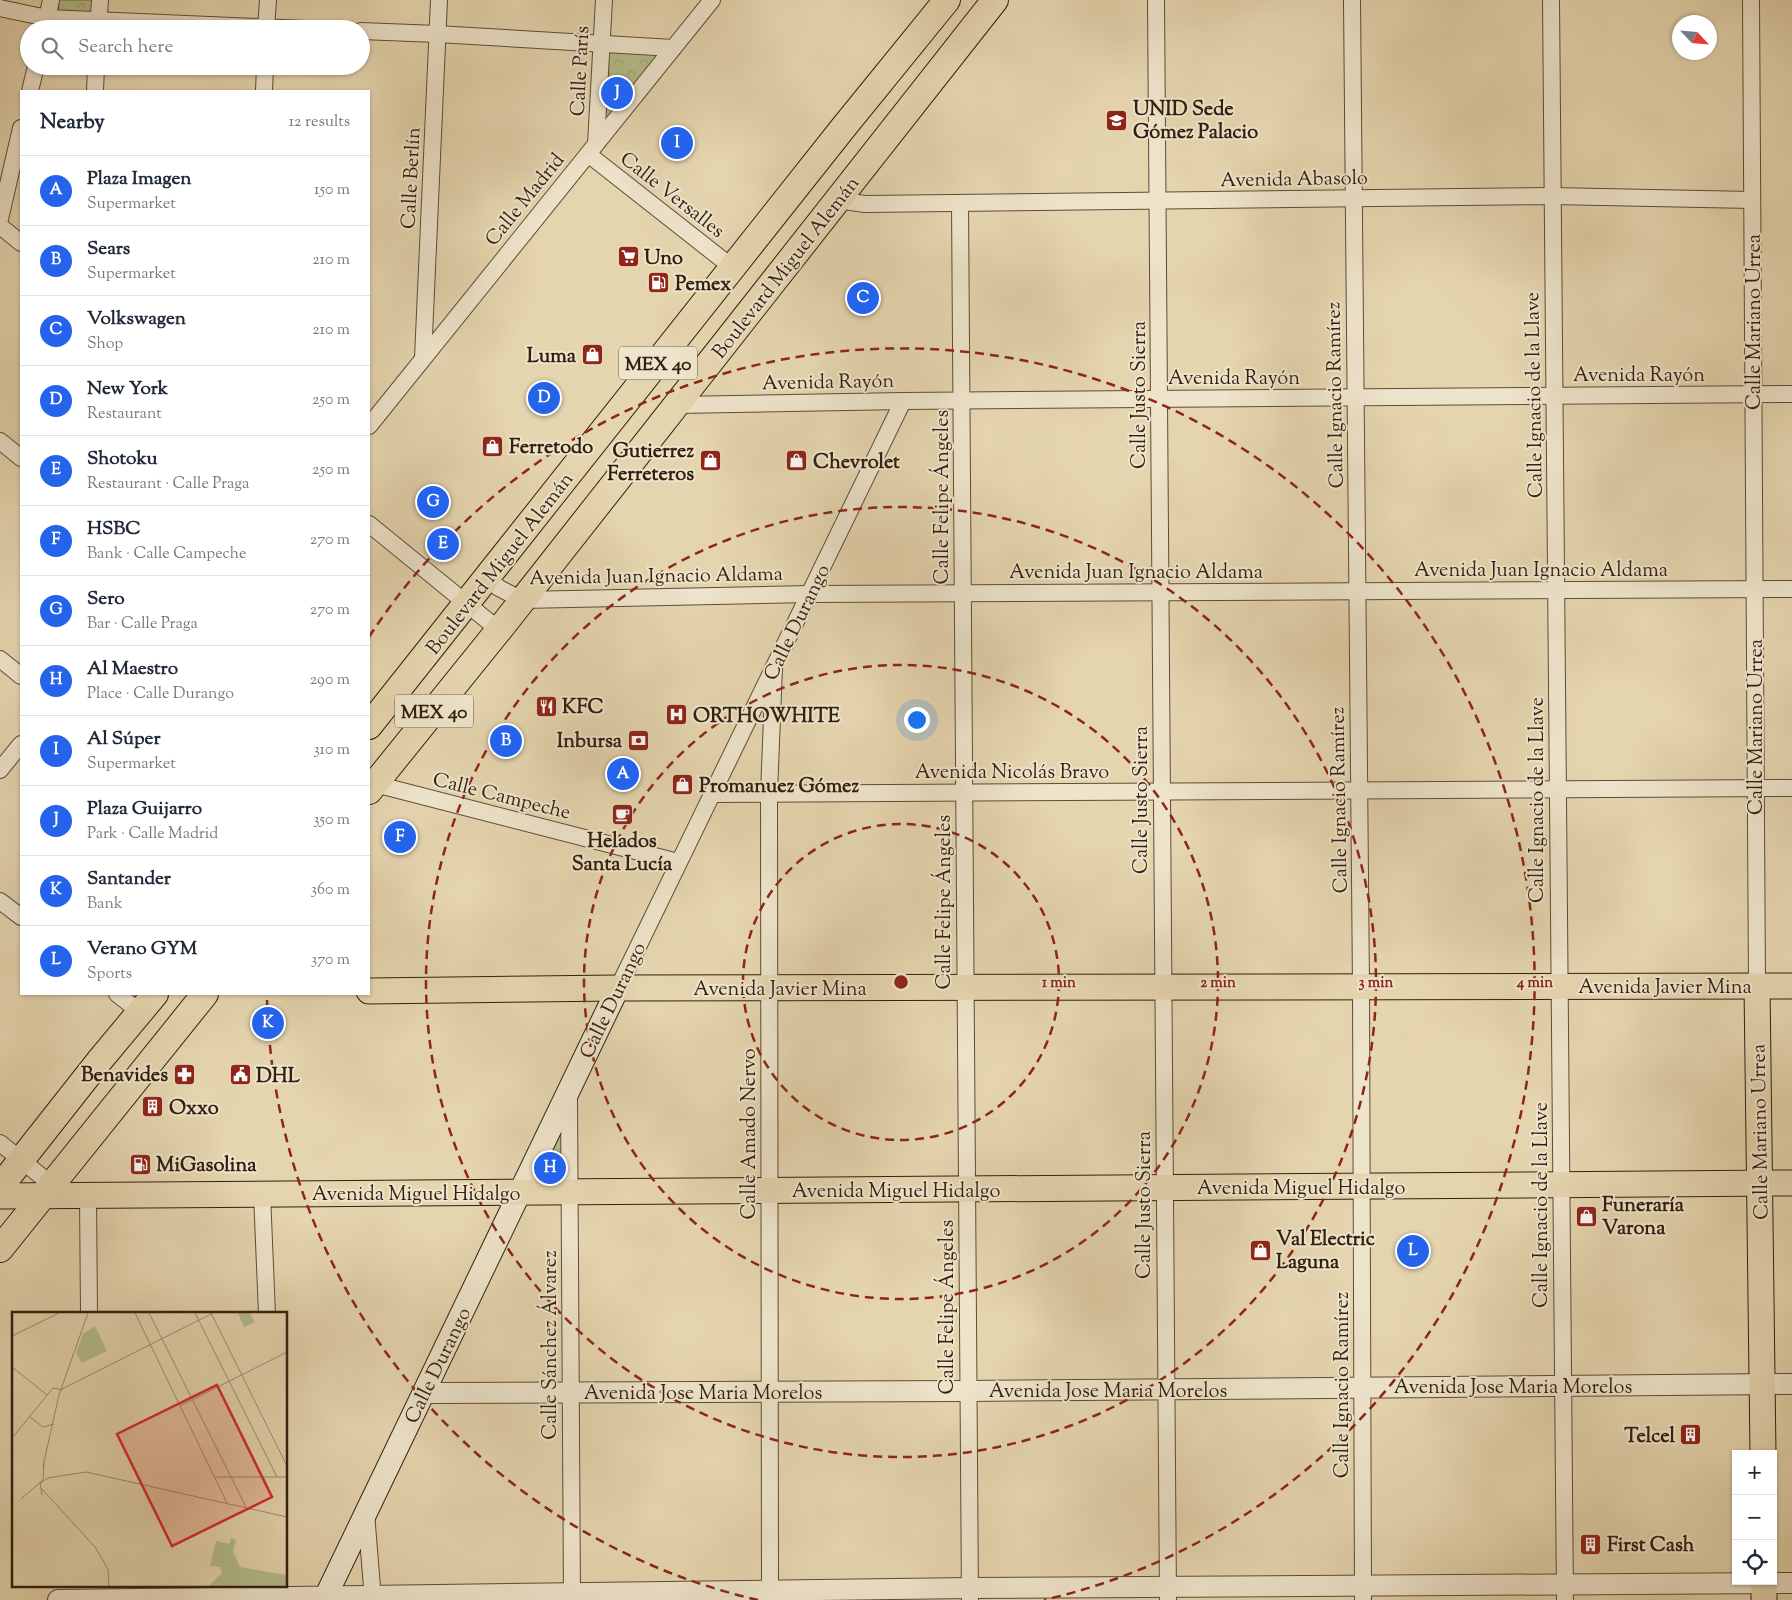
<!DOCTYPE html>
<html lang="en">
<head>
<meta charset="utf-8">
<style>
  :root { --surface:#fff; --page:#f6f6f7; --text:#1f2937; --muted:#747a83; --line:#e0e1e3; --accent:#2563eb }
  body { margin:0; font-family:"Sorts Mill Goudy",serif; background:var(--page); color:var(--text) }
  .controls { position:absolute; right:15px; bottom:15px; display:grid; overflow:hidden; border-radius:0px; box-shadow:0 1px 4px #0004 }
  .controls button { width:45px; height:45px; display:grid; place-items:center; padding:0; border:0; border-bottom:1px solid var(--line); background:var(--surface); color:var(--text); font:25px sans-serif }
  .compass { position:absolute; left:1672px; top:15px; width:45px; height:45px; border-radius:50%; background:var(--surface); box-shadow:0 1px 4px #0004; rotate:116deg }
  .you { position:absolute; left:916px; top:719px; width:18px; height:18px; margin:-12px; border:4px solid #fff; border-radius:50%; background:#1a73e8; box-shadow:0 0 0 8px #1a73e833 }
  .badge { display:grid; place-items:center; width:32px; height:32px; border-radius:50%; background:var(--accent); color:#fff; font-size:16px; font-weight:700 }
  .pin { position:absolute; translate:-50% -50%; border:2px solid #fff; box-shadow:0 1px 5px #0006 }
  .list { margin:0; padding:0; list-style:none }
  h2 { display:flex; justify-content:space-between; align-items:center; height:65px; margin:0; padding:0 20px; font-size:21px }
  h2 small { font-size:16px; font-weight:400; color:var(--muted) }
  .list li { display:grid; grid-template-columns:32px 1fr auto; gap:15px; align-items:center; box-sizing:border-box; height:70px; padding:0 20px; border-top:1px solid var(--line) }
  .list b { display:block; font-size:19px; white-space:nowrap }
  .list p { margin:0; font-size:16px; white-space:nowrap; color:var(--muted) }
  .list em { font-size:16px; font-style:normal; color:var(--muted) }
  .icon { flex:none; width:28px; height:28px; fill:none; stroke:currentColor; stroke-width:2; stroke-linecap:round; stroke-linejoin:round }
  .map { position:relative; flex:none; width:1792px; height:1600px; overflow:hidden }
  .search { position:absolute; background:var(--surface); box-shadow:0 1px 4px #0004; left:20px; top:20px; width:350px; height:55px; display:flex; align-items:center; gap:12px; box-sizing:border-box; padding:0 18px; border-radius:28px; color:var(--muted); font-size:19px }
  .panel { position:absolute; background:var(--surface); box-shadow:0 1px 4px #0004; left:20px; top:90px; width:350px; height:905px; border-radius:0px }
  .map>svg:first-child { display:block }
</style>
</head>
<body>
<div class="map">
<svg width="1792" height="1600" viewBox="0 0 1792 1600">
  <defs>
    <pattern id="park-crowns" width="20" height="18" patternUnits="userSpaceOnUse" patternTransform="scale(1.25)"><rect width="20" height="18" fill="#b4bd8b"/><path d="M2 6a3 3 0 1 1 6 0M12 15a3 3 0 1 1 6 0" fill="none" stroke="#9ba277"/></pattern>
  </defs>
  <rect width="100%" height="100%" fill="#e5d5af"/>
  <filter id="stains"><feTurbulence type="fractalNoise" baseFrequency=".004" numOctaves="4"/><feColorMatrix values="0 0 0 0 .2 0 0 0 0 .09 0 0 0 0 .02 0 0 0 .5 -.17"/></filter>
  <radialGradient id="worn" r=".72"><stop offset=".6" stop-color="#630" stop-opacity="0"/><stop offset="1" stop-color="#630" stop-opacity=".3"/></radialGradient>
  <g fill="url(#park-crowns)" stroke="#726e4e">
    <polygon points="59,0 97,0 97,6 90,13 58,11"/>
    <polygon points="602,40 671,47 597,138"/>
    <polygon points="564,1127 565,1182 531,1184"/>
  </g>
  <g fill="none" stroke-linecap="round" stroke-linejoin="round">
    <defs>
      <g id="minor">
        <polyline points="1156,0 1168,1600"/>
        <polyline points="1352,0 1361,987 1363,1600"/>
        <polyline points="1551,0 1565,1600"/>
        <polyline points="1751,0 1757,986"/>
        <polyline points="0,8 47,18 304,29"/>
        <polyline points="45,27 51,0"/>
        <polyline points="98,29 100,0"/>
        <polyline points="266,29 268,0"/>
        <polyline points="361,31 437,34 673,48"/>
        <polyline points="30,91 36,66"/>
        <polyline points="95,91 96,66"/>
        <polyline points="264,91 265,66"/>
        <polyline points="596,144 604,0"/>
        <polyline points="588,154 733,268"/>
        <polyline points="837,200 865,204 1552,196 1752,200"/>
        <polyline points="960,203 970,1600"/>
        <polyline points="0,219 21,128"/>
        <polyline points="0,226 21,243"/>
        <polyline points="423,358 439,0"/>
        <polyline points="676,405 903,401 1792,394"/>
        <polyline points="369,426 712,0"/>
        <polyline points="0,441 21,458"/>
        <polyline points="369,524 499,630"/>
        <polyline points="487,579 499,588 522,600 809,594 1792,589"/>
        <polyline points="0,659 21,676"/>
        <polyline points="0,770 21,744"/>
        <polyline points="375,784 678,862"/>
        <polyline points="712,794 1792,788"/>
        <polyline points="0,901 21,917"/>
        <polyline points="618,988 903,401"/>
        <polyline points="117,994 140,1012"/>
        <polyline points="569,1095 572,1600"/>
        <polyline points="0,1143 52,1185"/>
        <polyline points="262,1194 267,1314"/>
        <polyline points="88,1196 89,1314"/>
        <polyline points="366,1513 373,1600"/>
        <polyline points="770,1600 769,793 774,667"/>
      </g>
      <g id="tertiary">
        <polyline points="424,1393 968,1391 1792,1384"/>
        <polyline points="58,1600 970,1588 1792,1583"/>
      </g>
      <polyline id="secondary" points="324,1600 618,988"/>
      <g id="primary">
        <polyline points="1757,986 1763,1454"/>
        <polyline points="369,991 618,988 1792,986"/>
        <polyline points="0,1196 1792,1183"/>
        <polyline points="1764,1581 1764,1600"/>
      </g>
      <g id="trunk">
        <polyline points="369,726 843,128 947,0"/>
        <polyline points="369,791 503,625 995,0"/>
        <polyline points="0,1187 100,1060 155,994"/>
        <polyline points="0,1249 205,994"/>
      </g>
    </defs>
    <use href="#minor" stroke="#5e4c38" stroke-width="18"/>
    <use href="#tertiary" stroke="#5e4c38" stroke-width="22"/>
    <use href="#secondary" stroke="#311f10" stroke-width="24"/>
    <use href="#primary" stroke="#311f10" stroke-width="27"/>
    <use href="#trunk" stroke="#311f10" stroke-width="28"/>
    <use href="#minor" stroke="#eee4cb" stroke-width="16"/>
    <use href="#tertiary" stroke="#eee4cb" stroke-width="20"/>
    <use href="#secondary" stroke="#eee4cb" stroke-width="22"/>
    <use href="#primary" stroke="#e5d5af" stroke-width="25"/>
    <use href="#trunk" stroke="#e5d5af" stroke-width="26"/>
  </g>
  <g fill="none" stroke="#8f2418" stroke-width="2.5" stroke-dasharray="9 6">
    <circle cx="901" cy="982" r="158"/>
    <circle cx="901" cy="982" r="317"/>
    <circle cx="901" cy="982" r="475"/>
    <path d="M758 1600A634 634 0 0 1 267 999M369 637A634 634 0 1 1 1044 1600"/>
  </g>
  <defs>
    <symbol id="university-square" viewBox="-11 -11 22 22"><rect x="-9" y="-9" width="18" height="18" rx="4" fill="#8f2418" stroke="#eee4cb"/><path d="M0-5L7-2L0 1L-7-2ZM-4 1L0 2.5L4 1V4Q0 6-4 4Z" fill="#fff"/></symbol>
    <symbol id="supermarket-square" viewBox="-11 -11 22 22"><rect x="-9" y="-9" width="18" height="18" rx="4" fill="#8f2418" stroke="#eee4cb"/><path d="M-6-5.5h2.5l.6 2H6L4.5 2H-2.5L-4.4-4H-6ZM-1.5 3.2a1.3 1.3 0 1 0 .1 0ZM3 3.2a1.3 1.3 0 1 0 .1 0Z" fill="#fff"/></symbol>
    <symbol id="fuel-square" viewBox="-11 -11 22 22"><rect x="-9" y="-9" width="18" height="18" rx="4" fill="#8f2418" stroke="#eee4cb"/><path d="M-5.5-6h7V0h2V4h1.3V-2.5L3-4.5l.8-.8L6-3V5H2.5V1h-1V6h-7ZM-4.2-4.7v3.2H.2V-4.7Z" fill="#fff"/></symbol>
    <symbol id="shop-square" viewBox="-11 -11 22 22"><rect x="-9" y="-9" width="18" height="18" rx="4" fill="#8f2418" stroke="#eee4cb"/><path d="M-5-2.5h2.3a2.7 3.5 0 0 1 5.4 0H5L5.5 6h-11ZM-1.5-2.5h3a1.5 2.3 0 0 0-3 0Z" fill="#fff"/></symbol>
    <symbol id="restaurant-square" viewBox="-11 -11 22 22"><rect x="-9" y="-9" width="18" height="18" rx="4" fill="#8f2418" stroke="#eee4cb"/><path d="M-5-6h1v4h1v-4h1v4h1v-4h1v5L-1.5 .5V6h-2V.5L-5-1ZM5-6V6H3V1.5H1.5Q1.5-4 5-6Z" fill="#fff"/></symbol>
    <symbol id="hospital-square" viewBox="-11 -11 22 22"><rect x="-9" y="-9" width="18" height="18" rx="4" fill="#8f2418" stroke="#eee4cb"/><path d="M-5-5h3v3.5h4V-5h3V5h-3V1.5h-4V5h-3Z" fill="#fff"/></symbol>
    <symbol id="bank-square" viewBox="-11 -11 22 22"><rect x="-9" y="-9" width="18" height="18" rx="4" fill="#8f2418" stroke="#eee4cb"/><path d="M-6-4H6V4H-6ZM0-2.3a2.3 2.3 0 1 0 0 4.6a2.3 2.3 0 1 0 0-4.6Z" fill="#fff"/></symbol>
    <symbol id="cafe-square" viewBox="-11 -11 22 22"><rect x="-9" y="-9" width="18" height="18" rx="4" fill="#8f2418" stroke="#eee4cb"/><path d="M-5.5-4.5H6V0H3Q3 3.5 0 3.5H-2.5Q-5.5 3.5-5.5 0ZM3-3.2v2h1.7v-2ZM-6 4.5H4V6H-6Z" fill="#fff"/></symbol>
    <symbol id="pharmacy-square" viewBox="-11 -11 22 22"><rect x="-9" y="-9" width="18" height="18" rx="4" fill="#8f2418" stroke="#eee4cb"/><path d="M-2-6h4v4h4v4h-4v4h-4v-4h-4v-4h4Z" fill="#fff"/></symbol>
    <symbol id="civic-square" viewBox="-11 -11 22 22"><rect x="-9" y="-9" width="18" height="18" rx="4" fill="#8f2418" stroke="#eee4cb"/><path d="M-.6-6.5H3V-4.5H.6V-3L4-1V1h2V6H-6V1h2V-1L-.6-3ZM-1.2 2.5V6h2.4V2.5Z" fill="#fff"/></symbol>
    <symbol id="building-square" viewBox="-11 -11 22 22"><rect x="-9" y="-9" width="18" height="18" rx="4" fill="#8f2418" stroke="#eee4cb"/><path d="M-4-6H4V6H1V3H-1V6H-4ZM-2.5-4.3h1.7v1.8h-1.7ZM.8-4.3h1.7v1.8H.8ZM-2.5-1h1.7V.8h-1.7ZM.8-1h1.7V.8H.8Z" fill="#fff"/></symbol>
  </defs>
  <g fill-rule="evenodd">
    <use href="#university-square" x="1104" y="108" width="25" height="25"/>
    <use href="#supermarket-square" x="616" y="244" width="25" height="25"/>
    <use href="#fuel-square" x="646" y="270" width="25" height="25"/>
    <use href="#shop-square" x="580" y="342" width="25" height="25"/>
    <use href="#shop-square" x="480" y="434" width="25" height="25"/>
    <use href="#shop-square" x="698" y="448" width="25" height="25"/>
    <use href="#shop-square" x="784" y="448" width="25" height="25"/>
    <use href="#restaurant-square" x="534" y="694" width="25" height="25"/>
    <use href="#hospital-square" x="664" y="702" width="25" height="25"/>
    <use href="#bank-square" x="626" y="728" width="25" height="25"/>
    <use href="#shop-square" x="670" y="772" width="25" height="25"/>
    <use href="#cafe-square" x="610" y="802" width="25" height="25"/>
    <use href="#pharmacy-square" x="172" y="1062" width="25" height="25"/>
    <use href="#civic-square" x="228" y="1062" width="25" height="25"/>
    <use href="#building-square" x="140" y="1094" width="25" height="25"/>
    <use href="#fuel-square" x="128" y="1152" width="25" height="25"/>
    <use href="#shop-square" x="1574" y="1204" width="25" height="25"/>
    <use href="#shop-square" x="1248" y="1238" width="25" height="25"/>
    <use href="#building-square" x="1678" y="1422" width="25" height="25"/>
    <use href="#building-square" x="1578" y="1532" width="25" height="25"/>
  </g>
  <g text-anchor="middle" stroke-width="4" stroke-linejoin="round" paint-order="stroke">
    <g fill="#eee4cb" stroke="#6a5a48" stroke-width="1">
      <rect x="619" y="346.5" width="78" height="33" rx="4"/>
      <rect x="395" y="694.5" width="78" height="33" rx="4"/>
    </g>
    <g font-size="19" font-weight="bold" fill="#311f10">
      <text x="658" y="370">MEX 40</text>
      <text x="434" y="718">MEX 40</text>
    </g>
    <g font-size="20" fill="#311f10" stroke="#eee4cb">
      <text transform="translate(579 71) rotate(-87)" y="7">Calle París</text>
      <text transform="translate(410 178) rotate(-87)" y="7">Calle Berlín</text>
      <text transform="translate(1294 178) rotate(-1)" y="7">Avenida Abasolo</text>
      <text transform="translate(673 194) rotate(38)" y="7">Calle Versalles</text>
      <text transform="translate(524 199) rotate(-51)" y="7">Calle Madrid</text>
      <text transform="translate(785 267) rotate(-52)" y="7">Boulevard Miguel Alemán</text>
      <text transform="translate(1753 322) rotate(-90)" y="7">Calle Mariano Urrea</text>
      <text x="1639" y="381">Avenida Rayón</text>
      <text x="1234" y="384">Avenida Rayón</text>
      <text transform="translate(828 381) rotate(-1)" y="7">Avenida Rayón</text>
      <text transform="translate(1138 395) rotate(-90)" y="7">Calle Justo Sierra</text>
      <text transform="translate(1334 395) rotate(-91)" y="7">Calle Ignacio Ramírez</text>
      <text transform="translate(1533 395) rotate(-91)" y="7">Calle Ignacio de la Llave</text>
      <text transform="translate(941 497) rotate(-90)" y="7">Calle Felipe Ángeles</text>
      <text transform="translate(499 563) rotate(-52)" y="7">Boulevard Miguel Alemán</text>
      <text x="1541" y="576">Avenida Juan Ignacio Aldama</text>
      <text x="1136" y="578">Avenida Juan Ignacio Aldama</text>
      <text transform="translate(656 575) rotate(-1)" y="7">Avenida Juan Ignacio Aldama</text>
      <text transform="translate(796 622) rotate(-64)" y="7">Calle Durango</text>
      <text transform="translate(1755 727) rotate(-90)" y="7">Calle Mariano Urrea</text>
      <text x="1012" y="778">Avenida Nicolás Bravo</text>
      <text transform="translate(502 795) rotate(14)" y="7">Calle Campeche</text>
      <text transform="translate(1140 800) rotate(-90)" y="7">Calle Justo Sierra</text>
      <text transform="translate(1338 800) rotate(-91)" y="7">Calle Ignacio Ramírez</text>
      <text transform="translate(1536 800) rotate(-90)" y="7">Calle Ignacio de la Llave</text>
      <text transform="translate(943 902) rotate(-90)" y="7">Calle Felipe Ángeles</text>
      <text x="1665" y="993">Avenida Javier Mina</text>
      <text x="780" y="995">Avenida Javier Mina</text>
      <text transform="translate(612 1000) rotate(-64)" y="7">Calle Durango</text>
      <text transform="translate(1759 1132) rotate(-91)" y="7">Calle Mariano Urrea</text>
      <text transform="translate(748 1134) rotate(-90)" y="7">Calle Amado Nervo</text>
      <text x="1301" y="1194">Avenida Miguel Hidalgo</text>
      <text x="896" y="1197">Avenida Miguel Hidalgo</text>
      <text x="416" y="1200">Avenida Miguel Hidalgo</text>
      <text transform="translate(1143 1205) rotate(-90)" y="7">Calle Justo Sierra</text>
      <text transform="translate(1540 1205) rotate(-90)" y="7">Calle Ignacio de la Llave</text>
      <text transform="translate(946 1307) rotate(-90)" y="7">Calle Felipe Ángeles</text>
      <text transform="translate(549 1345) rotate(-90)" y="7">Calle Sánchez Álvarez</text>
      <text transform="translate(437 1365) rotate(-64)" y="7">Calle Durango</text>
      <text transform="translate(1341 1385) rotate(-90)" y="7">Calle Ignacio Ramírez</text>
      <text x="1513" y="1393">Avenida Jose Maria Morelos</text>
      <text x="1108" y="1397">Avenida Jose Maria Morelos</text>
      <text x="703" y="1399">Avenida Jose Maria Morelos</text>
    </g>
    <g font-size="20" font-weight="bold" fill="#311f10" stroke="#eee4cb" text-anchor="start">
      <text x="1133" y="115">UNID Sede<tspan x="1133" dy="23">Gómez Palacio</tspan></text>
      <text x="644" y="264">Uno</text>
      <text x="675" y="290">Pemex</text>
      <text x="576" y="362" text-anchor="end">Luma</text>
      <text x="509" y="453">Ferretodo</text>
      <text x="694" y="457" text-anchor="end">Gutierrez<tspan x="694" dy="23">Ferreteros</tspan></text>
      <text x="813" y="468">Chevrolet</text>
      <text x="562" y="713">KFC</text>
      <text x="693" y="722">ORTHOWHITE</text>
      <text x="622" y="747" text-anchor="end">Inbursa</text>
      <text x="699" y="792">Promanuez Gómez</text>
      <text x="622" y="847" text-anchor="middle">Helados<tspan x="622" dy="23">Santa Lucía</tspan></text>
      <text x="168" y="1081" text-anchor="end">Benavides</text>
      <text x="256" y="1082">DHL</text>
      <text x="169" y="1114">Oxxo</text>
      <text x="156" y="1171">MiGasolina</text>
      <text x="1602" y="1211">Funeraría<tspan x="1602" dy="23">Varona</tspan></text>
      <text x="1276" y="1245">Val Electric<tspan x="1276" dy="23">Laguna</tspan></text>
      <text x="1675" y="1442" text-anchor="end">Telcel</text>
      <text x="1607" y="1551">First Cash</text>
    </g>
  </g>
  <g transform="translate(12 1312)">
    <rect width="275" height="275" fill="#e5d5af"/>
    <path d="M219,226L224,228L221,239L228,255L275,263V274H197L210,261L208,255L198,254L204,229L217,232Z" fill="#b4bd8b"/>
    <path d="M226,1H238L243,10L232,15ZM83,14L95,39L70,51L64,41L71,22Z" fill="#b4bd8b"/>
    <path fill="none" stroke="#9d8c6f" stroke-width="1" d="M123,1L215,191M137,1L235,197M183,1L265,165M199,1L275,154M0,24L47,1M0,55L35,83M50,77L201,1M168,94L275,40M18,105L31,115L42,112M0,126L41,76L51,78M31,154L47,83L76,1M203,165H275M31,168L32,151M30,177L83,235L96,257L97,274M30,183L28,171L36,166L74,160L275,205M9,187L31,168"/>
    <path fill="#d62828" fill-opacity="0.15" stroke="#d62828" stroke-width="2.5" d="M205,73L260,185L160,234L105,122Z"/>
    <rect width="275" height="275" fill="none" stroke="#311f10" stroke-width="2.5"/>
  </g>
  <circle cx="901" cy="982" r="8" fill="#8f2418" stroke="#eee4cb" stroke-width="2.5"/>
  <g font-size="15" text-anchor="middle" font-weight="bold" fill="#8f2418" stroke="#eee4cb" stroke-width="4" stroke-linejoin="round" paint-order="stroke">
    <text x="1059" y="987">1 min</text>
    <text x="1218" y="987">2 min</text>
    <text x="1376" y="987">3 min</text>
    <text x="1535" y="987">4 min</text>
  </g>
  <rect width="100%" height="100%" filter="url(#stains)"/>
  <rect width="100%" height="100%" fill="url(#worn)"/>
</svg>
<div class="controls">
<button>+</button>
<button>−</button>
<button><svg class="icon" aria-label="locate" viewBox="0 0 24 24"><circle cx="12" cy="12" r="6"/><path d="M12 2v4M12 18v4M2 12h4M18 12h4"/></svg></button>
</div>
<svg class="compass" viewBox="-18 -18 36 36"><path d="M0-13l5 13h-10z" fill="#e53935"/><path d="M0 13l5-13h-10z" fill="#747a83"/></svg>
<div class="you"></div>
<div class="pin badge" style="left:623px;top:774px">A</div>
<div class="pin badge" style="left:506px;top:741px">B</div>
<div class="pin badge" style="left:863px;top:298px">C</div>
<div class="pin badge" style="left:544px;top:398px">D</div>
<div class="pin badge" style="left:443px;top:544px">E</div>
<div class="pin badge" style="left:400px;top:837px">F</div>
<div class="pin badge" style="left:433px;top:502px">G</div>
<div class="pin badge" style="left:550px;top:1168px">H</div>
<div class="pin badge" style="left:677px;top:143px">I</div>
<div class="pin badge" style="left:617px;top:93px">J</div>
<div class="pin badge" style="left:268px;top:1023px">K</div>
<div class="pin badge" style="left:1413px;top:1251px">L</div>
<div class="search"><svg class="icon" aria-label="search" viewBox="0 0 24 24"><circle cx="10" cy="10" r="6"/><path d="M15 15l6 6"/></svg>Search here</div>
<section class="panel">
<h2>Nearby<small>12 results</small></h2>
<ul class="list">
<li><span class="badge">A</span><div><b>Plaza Imagen</b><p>Supermarket</p></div><em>150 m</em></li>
<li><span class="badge">B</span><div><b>Sears</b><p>Supermarket</p></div><em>210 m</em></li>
<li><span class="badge">C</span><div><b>Volkswagen</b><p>Shop</p></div><em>210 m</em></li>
<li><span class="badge">D</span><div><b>New York</b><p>Restaurant</p></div><em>250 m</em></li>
<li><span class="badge">E</span><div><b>Shotoku</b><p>Restaurant · Calle Praga</p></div><em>250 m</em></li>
<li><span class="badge">F</span><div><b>HSBC</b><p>Bank · Calle Campeche</p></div><em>270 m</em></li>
<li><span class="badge">G</span><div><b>Sero</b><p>Bar · Calle Praga</p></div><em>270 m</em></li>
<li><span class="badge">H</span><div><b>Al Maestro</b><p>Place · Calle Durango</p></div><em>290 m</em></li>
<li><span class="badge">I</span><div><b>Al Súper</b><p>Supermarket</p></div><em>310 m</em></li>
<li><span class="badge">J</span><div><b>Plaza Guijarro</b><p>Park · Calle Madrid</p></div><em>350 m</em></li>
<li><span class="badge">K</span><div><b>Santander</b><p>Bank</p></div><em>360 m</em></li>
<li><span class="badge">L</span><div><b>Verano GYM</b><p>Sports</p></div><em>370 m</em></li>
</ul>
</section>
</div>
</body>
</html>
